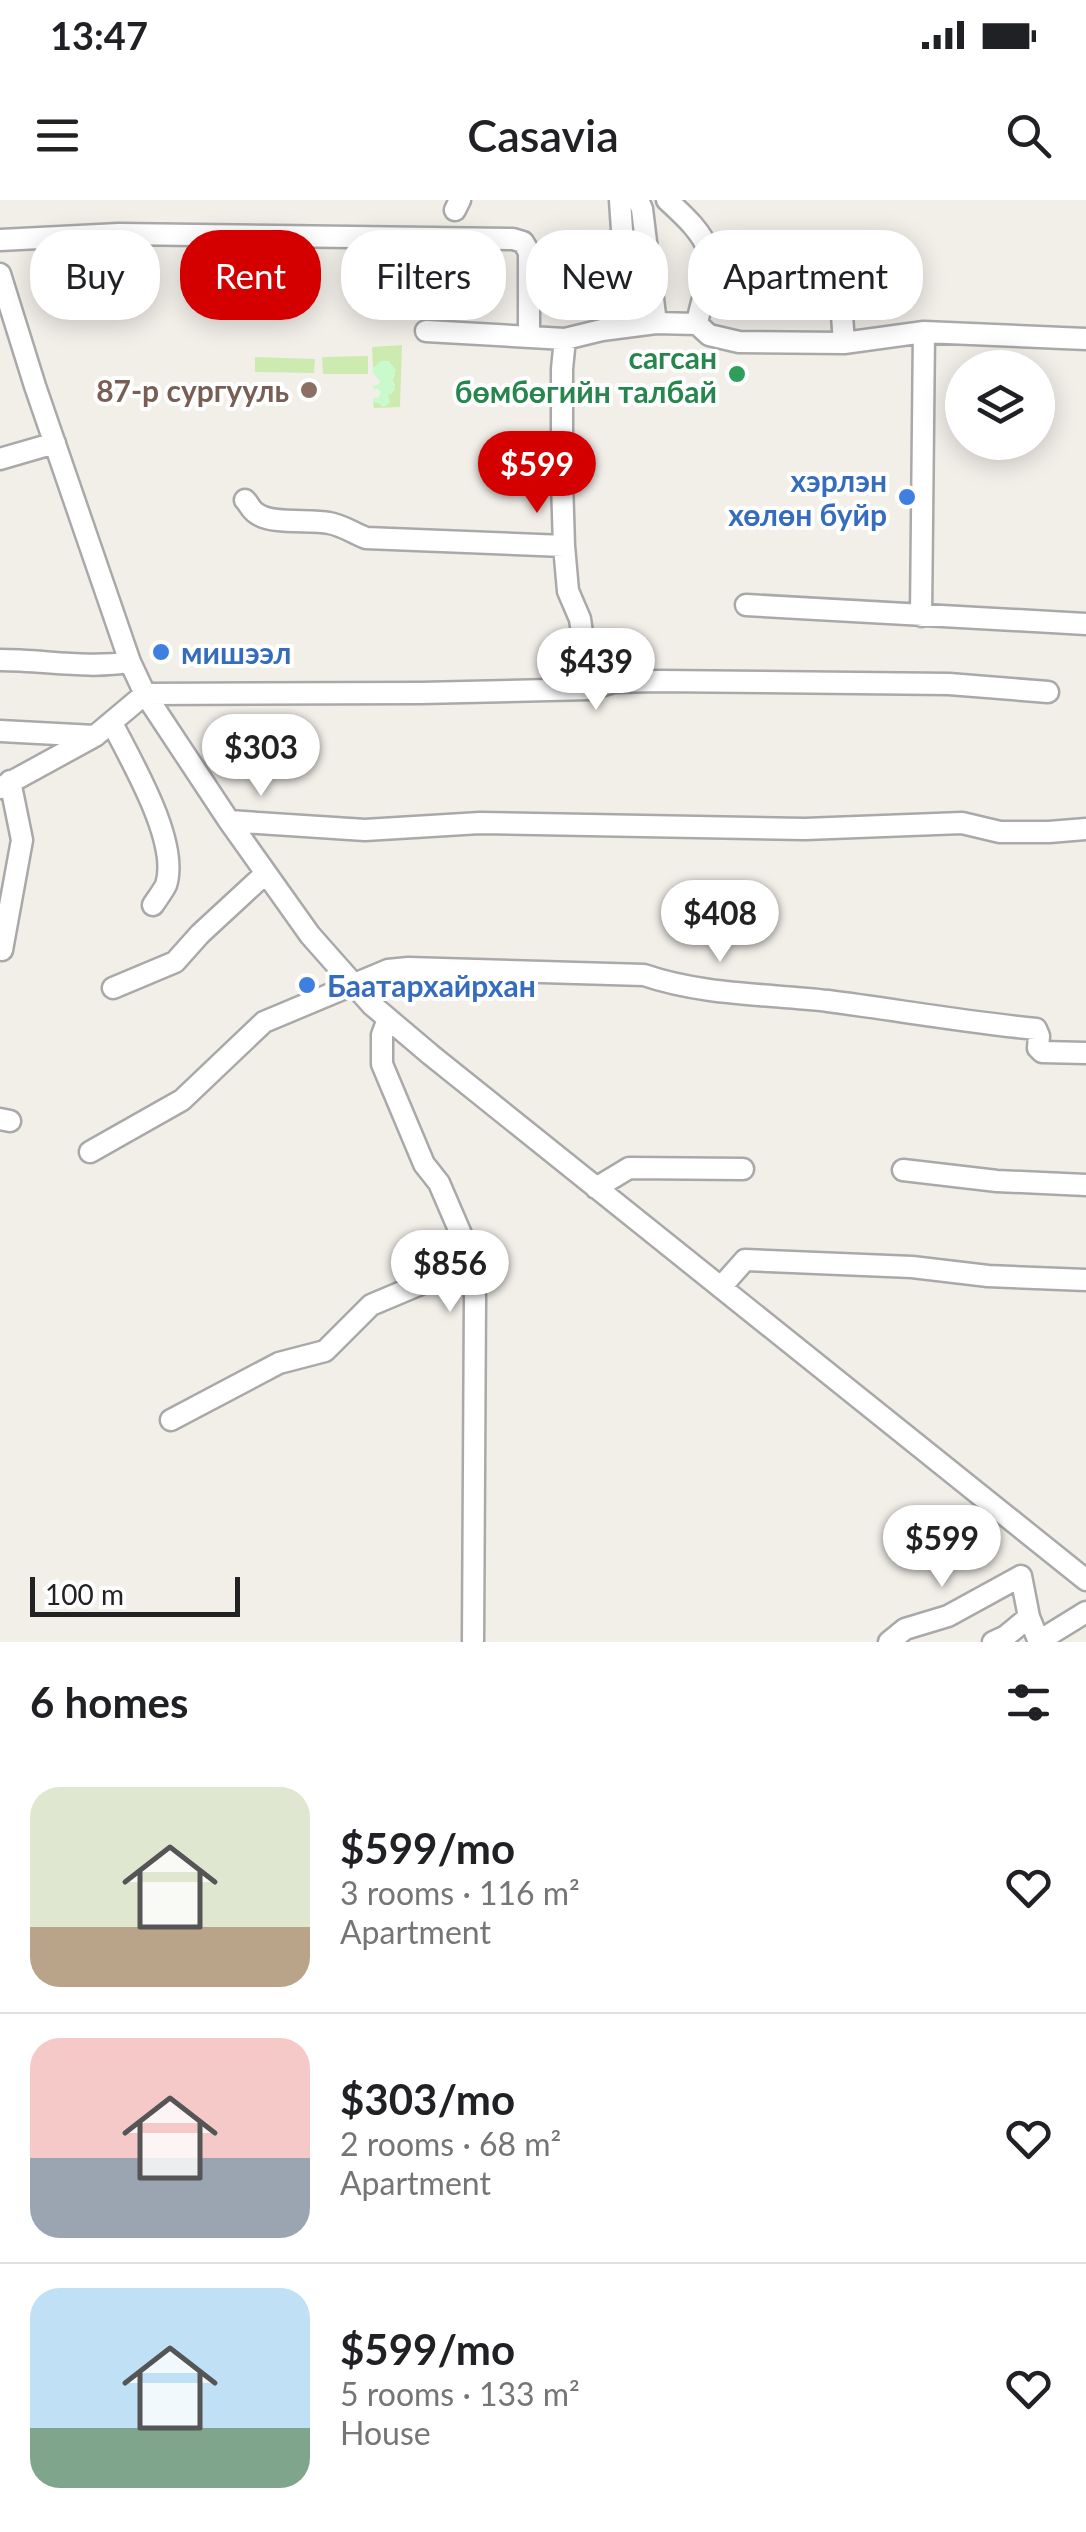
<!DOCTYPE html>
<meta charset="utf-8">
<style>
body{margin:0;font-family:Lato,sans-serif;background:#f2f2f2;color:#202124;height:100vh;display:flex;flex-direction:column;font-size:38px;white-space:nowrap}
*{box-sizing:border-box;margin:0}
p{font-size:32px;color:#757577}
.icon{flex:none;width:55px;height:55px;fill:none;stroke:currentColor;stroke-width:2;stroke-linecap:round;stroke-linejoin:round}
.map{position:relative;height:1442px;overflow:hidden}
.details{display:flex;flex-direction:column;background:#fff;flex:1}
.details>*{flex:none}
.guide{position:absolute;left:30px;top:30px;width:1028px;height:90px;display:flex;gap:20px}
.fabs{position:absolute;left:945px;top:150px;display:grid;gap:20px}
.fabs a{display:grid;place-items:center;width:110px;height:110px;border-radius:50%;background:#fff;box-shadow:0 5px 25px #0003;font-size:50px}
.scale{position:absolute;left:30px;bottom:25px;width:210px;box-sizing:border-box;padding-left:10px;border:5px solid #222;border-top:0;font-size:28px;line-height:35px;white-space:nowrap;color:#222;-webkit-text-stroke:8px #fff;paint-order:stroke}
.price{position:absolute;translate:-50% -85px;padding:0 22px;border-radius:35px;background:#fff;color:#222;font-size:32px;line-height:65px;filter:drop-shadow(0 2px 5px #0008)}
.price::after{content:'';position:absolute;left:50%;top:60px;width:30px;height:22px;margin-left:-15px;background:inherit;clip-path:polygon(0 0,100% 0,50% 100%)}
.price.on{background:#d40000;color:#fff}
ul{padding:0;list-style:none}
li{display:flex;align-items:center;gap:30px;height:250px;padding:0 30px}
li+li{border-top:2px solid #e0e0e0}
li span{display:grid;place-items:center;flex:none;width:280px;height:200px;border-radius:30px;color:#555}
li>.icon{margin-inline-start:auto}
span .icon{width:120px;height:120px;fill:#fffc;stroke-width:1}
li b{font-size:42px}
h2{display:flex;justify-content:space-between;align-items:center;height:120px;padding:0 30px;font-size:42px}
.pill{padding:0 35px;border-radius:40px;background:#fff;box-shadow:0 5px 25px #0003;font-size:35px;line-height:90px}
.pill.on{background:#d40000;color:#fff}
.status{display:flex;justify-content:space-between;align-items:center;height:70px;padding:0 50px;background:#fff;direction:ltr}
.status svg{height:28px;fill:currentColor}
header{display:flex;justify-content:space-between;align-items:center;height:130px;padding:0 30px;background:#fff;font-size:45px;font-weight:600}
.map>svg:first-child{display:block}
.grass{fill:#cdebb0}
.park{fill:#c8facc}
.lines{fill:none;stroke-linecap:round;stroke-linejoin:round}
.minor-casing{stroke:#a9a9a9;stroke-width:25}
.minor{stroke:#fff;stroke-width:20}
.leisure-dot{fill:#2e9e5b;stroke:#fff;stroke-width:4}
.education-dot{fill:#8d6e63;stroke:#fff;stroke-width:4}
.shop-dot{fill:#3f7fe0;stroke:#fff;stroke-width:4}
.labels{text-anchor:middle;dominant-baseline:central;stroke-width:8;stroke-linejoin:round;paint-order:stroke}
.leisure-label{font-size:30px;font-weight:bold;fill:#27864d;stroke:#fff;text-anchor:end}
.education-label{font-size:30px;font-weight:bold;fill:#785e54;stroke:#fff;text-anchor:end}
.shop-label{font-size:30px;font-weight:bold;fill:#366cbe;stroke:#fff;text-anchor:start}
</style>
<div class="status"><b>13:47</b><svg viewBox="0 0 49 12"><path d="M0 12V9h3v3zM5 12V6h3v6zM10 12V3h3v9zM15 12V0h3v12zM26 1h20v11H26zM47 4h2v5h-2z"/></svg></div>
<header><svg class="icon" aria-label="menu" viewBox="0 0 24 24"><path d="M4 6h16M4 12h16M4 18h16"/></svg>Casavia<svg class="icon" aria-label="search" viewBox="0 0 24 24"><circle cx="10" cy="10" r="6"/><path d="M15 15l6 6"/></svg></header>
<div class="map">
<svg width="1086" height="1442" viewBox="0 0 1086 1442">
<rect width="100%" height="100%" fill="#f2efe9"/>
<path class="grass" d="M402 145 400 207 374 208 373 202H378L382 206H386L388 195 392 193 395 185 392 180 395 175 373 168 372 147Z
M368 156V174H323L322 157Z
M255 157 315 159 314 173 255 172Z"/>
<path class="park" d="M381 161H389L396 170 392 179 395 190 388 195 390 202 386 206 373 202V198H378L381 193 378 189H373V185H378L380 181 372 172 373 168Z"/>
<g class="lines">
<defs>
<path id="minor" d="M620 0 627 105 632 126
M638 0 642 9 656 123
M667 0C681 13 703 32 708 51 714 72 700 103 697 124
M455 10 460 0
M0 40 119 34 513 39 523 42 529 52V137
M0 74 35 186 130 462 145 494 229 621 310 735 372 805 431 855 1086 1380
M841 101 844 143
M426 131 565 139 602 130 656 123 697 124 709 135 739 142 844 143 924 132 1086 139
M565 139 562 169V281L564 346 568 391 580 419 590 489
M0 259 55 243
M245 300C249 304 251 310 256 313 271 325 309 319 329 323 342 325 353 333 366 338L564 346
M746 405 1086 424
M921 416 924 132
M0 460C44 460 87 469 130 462
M112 523C131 561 180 642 166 685 163 691 157 699 153 705
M0 531 95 536
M0 588 95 536 145 494 421 493 590 489 614 482 658 481 949 484 1048 492
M229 621 365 630 480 623 805 629 962 623 1000 632H1049L1086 629
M2 750 22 640 10 581
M113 788 175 762 200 734 266 673
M388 819 382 835V864L424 964 439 983 473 1062 475 1098 473 1442
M0 919 10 921
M90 952 182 900 264 822 388 770 408 768 644 775C702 795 767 794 828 801 897 810 966 822 1036 829L1039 836 1038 848 1042 852 1086 853
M903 970 997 981 1086 985
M596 988 629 968 743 969
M721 1087 745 1060 912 1067 988 1076 1086 1080
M171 1220 279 1163 325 1151 371 1105 473 1062
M1039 1441 1086 1412
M889 1442 905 1429 948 1416 1021 1376 1029 1417 1039 1442
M993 1442 1006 1436 1029 1417"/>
</defs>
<use href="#minor" class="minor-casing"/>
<use href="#minor" class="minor"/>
</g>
<circle class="leisure-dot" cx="737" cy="174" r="10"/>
<circle class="education-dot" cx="309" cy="190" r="10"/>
<g class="shop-dot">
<circle cx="907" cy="297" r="10"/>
<circle cx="161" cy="452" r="10"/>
<circle cx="307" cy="785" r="10"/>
</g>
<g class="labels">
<g class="leisure-label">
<text x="717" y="157">сагсан<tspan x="717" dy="34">бөмбөгийн талбай</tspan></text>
</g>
<g class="education-label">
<text x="289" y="190">87-р сургууль</text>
</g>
<g class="shop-label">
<text x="887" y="280" text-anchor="end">хэрлэн<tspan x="887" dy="34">хөлөн буйр</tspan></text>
<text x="181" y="452">мишээл</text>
<text x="327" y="785">Баатархайрхан</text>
</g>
</g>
</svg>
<div class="fabs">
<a><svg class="icon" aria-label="layers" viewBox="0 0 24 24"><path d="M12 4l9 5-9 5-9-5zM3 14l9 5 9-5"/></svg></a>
</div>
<div class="scale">100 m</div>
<b class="price on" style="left:537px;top:316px">$599</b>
<b class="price" style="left:596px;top:513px">$439</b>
<b class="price" style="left:261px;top:599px">$303</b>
<b class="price" style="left:720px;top:765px">$408</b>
<b class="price" style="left:450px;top:1115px">$856</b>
<b class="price" style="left:942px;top:1390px">$599</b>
<div class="guide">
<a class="pill">Buy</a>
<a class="pill on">Rent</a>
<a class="pill">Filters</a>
<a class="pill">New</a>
<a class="pill">Apartment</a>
</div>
</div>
<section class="details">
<h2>6 homes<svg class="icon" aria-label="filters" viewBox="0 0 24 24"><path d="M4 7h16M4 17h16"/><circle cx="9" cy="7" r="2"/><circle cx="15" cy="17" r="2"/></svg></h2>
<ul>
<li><span style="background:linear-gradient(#dfe7d0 70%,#b9a48a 0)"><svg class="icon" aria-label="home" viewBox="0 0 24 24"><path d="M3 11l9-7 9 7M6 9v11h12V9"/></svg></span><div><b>$599/mo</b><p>3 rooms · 116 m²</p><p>Apartment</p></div><svg class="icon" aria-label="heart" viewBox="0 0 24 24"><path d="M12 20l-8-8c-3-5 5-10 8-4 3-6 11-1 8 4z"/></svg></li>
<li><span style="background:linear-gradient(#f6c9c9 60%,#9aa5b1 0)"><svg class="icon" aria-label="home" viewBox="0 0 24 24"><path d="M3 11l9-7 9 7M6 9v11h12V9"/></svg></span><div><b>$303/mo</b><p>2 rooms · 68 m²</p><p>Apartment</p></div><svg class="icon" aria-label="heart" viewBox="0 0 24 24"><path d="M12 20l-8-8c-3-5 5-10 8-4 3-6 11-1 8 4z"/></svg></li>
<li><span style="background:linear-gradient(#bfe0f5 70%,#7fa58c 0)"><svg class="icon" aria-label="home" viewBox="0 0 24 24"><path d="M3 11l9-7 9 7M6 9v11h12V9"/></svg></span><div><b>$599/mo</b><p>5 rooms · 133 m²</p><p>House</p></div><svg class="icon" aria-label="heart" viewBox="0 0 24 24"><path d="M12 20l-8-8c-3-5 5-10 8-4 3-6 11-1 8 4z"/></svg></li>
</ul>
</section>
